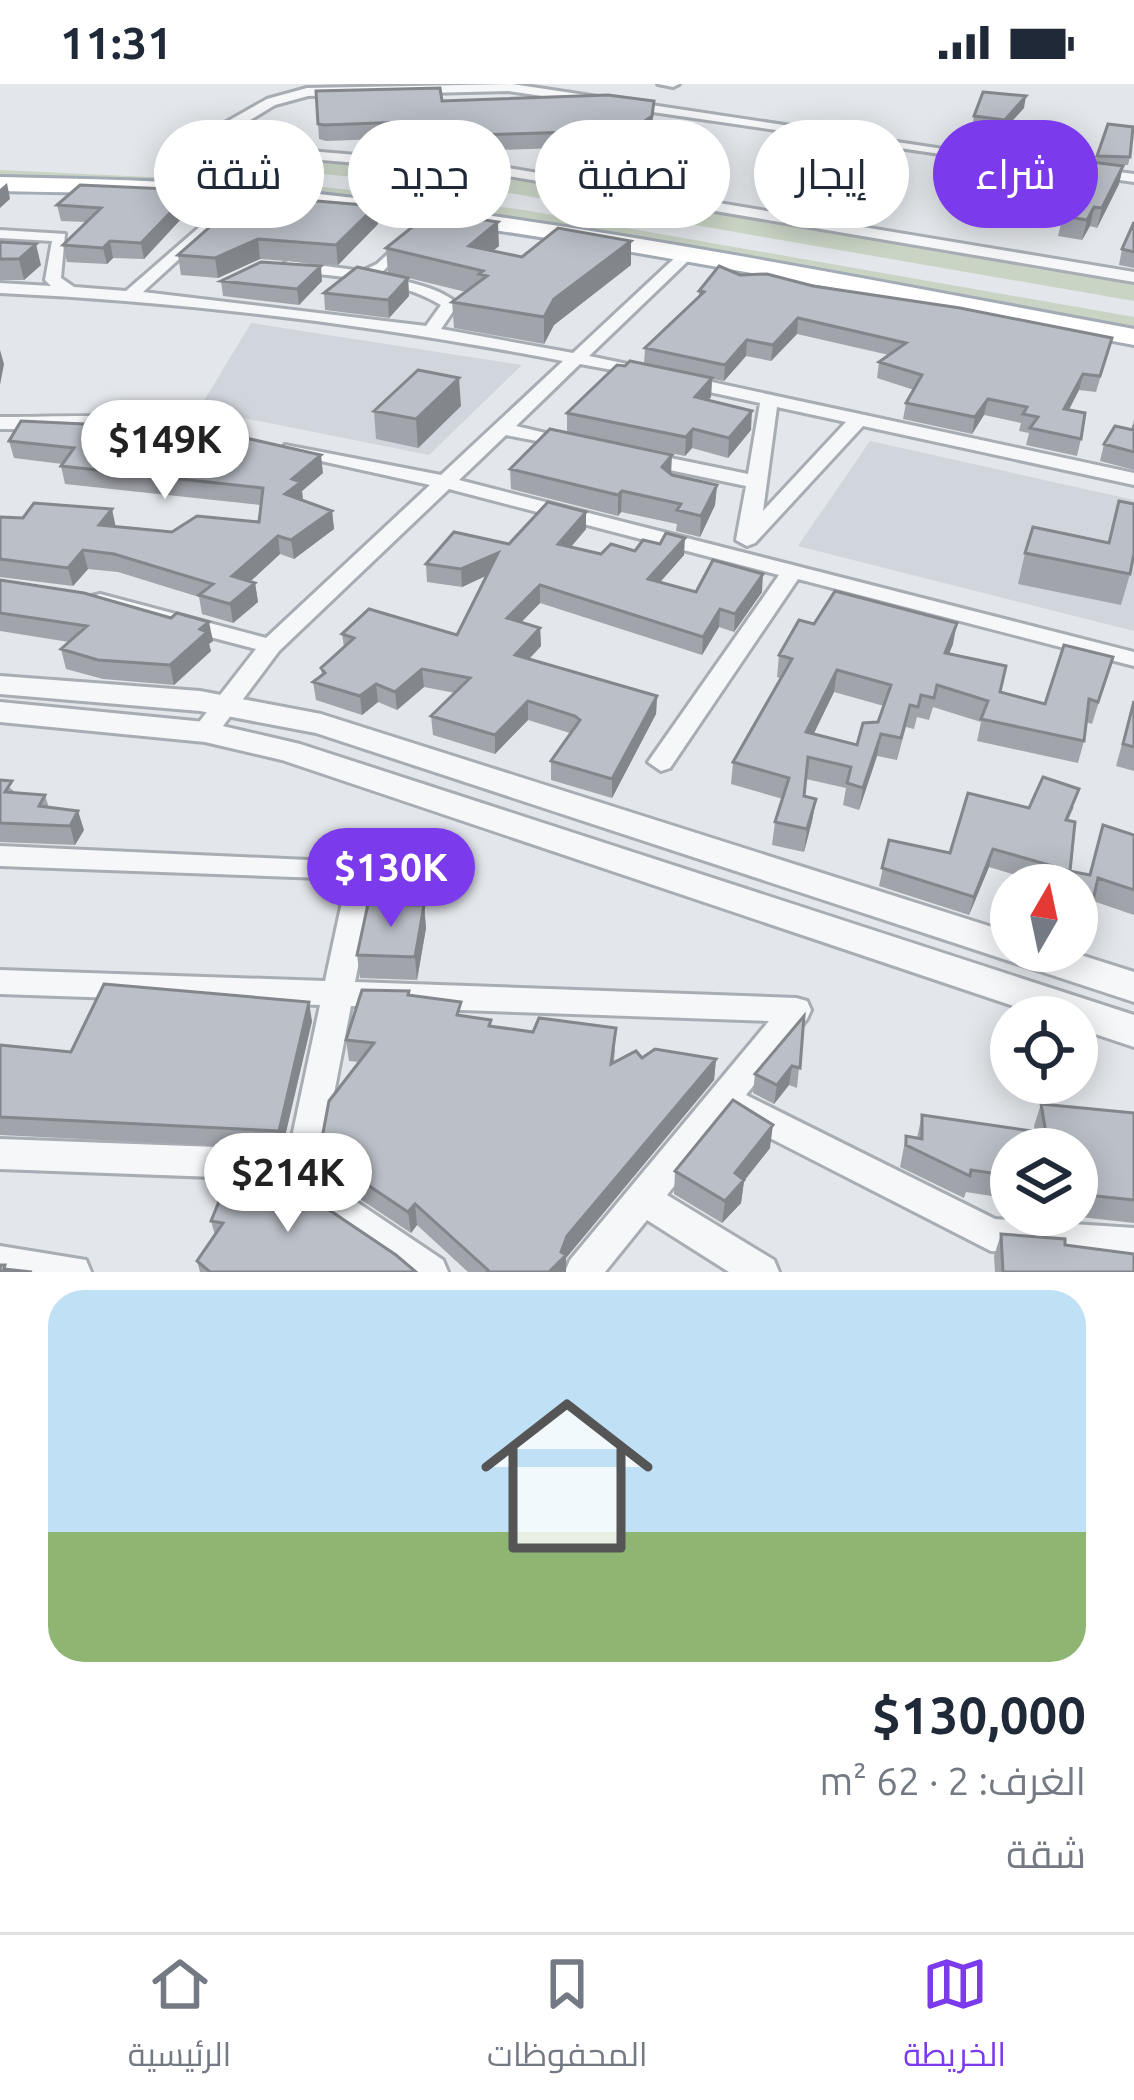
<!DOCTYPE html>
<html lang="ar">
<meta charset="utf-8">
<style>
body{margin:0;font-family:Ubuntu,Cairo,sans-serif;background:#f6f6f7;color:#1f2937;direction:rtl;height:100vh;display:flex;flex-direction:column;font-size:45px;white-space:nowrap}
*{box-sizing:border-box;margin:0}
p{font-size:39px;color:#747a83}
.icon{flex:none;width:66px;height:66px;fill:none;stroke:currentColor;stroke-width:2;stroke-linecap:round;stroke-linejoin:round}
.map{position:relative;height:1188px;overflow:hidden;direction:ltr}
.drawer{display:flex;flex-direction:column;background:#fff;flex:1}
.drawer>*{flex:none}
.hud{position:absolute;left:36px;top:36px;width:1062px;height:108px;direction:rtl;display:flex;gap:24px}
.needle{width:78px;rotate:9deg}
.tools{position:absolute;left:990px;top:780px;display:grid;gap:24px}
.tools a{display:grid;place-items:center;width:108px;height:108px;border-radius:50%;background:#fff;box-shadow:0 6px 30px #0003;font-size:60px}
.price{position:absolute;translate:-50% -102px;padding:0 27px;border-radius:42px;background:#fff;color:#222;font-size:39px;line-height:78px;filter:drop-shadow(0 3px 6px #0008)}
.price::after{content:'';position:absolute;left:50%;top:72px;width:36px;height:27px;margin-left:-18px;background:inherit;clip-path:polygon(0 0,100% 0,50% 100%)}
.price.current{background:#7c3aed;color:#fff}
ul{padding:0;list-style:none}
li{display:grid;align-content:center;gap:24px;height:636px;padding:0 48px}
li span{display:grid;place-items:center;height:372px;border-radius:36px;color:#555}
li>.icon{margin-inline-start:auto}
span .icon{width:216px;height:216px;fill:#fffc;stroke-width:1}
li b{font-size:51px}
.pill{padding:0 42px;border-radius:54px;background:#fff;box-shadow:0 6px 30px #0003;font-size:42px;line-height:108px}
.pill.current{background:#7c3aed;color:#fff}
.status{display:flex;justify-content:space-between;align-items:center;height:84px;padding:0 60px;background:#fff;direction:ltr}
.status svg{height:33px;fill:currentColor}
.menu{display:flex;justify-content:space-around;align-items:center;height:168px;border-top:3px solid #e0e1e3;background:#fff;font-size:33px;color:#747a83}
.menu a{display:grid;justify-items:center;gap:6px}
.menu .current{color:#7c3aed}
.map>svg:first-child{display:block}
.built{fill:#d1d5dc}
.green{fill:#c9d4c5}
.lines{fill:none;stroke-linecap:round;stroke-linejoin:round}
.minor-casing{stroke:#a8adb4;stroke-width:6}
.tertiary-casing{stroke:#a8adb4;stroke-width:6}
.primary-casing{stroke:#a3abb5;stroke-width:6}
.minor{fill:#f6f7f9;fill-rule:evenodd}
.tertiary{fill:#f6f7f9;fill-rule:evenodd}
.primary{fill:#fff;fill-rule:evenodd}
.wall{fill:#a1a4ab;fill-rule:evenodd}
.shaded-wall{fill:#83868b}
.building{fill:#bbbfc7;stroke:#83868b;stroke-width:3;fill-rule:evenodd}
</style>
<div class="status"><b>11:31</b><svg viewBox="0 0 49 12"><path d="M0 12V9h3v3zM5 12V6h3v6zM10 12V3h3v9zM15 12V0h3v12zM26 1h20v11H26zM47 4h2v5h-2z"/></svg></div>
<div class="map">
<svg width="1134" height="1188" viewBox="0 0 1134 1188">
<rect width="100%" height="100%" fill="#e3e6ea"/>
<path class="built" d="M251 239 522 281 429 371 199 325Z
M870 357 1134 416V547L798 462Z"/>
<path class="green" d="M292 74 503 93 1134 199V217L498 107 272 85Z
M0 86 297 100 518 125 1134 233V247L505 134 0 95Z"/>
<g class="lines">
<defs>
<path id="minor" d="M512 0 1050 81 1043 85 508 7 308 12 275 21 217 56 228 60 508 84 1134 188V198L508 92 287 73 247 96 242 95V89L271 72 226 68 205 58 207 49 267 15 307 4Z
M658 0H679L673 3Z
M1089 84 1134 90V98L1084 91V85Z
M241 107 246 108V114L143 208 426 242 441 221C396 194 339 193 288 187L280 182 288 177 362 187 377 180 407 152 414 156 412 159 379 191C406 198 437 202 458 220L441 245 573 269 680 169H690V175L589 272 651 285V293L580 280 516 342 579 357V365L506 351 459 396 1134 568V582L798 495 670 684 661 687 648 678 779 491 449 405 279 567 214 654H196L192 648 196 642 256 565 92 522 89 517 92 512 100 510 266 554 430 401 285 369V361L441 391 563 277C377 241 190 218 0 209V199L51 202 45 196 52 157 0 154V146L65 150 61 194 74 203 126 207Z
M679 291 1134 389V401L863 342 755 459 747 462 736 456 746 402 641 380 631 374 641 368 748 390 760 319 673 300 670 296ZM777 323 846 338 763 427Z
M0 333C45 334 170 325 202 348L193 354 140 346 0 345Z
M0 762 373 779 377 786 355 898 796 914 807 917 811 926 807 935 746 1011 995 1135 1134 1144V1176L991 1167 729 1033 667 1111 774 1176 779 1188H729L647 1136 605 1188H565L570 1176 769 937 351 922 318 1092 443 1176 448 1188H400L266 1095 0 1085V1055L272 1065 288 1072 320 921 0 910V886L325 897 347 795 0 782Z
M0 1162 86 1176 91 1188H0Z"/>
<path id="tertiary" d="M0 592 200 607 321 630 1011 849V867H1068L1134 888V918L316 649 200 627 0 610Z
M0 618 205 638 300 660 1134 931V963L1077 944V933H1046L282 676 205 658 0 638Z"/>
<path id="primary" d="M0 93C97 95 194 97 291 107 574 136 854 193 1134 245V261C854 209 575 150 291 120 194 110 97 109 0 107Z"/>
</defs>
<use href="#minor" class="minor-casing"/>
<use href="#tertiary" class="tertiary-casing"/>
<use href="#primary" class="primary-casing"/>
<use href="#minor" class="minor"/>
<use href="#tertiary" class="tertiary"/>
<use href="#primary" class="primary"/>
</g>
<path class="wall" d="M442 17 652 48 602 85 558 77V64L406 69 405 54 326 57 319 55 318 40Z
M1024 24 1003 47 972 44 974 32Z
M1097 72 1130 73 1128 81H1114L1123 82 1119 100 1097 144 1090 142 1082 156 1058 152 1063 131 990 119 993 100 1095 78Z
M57 121H194L144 175 113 174 107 180 67 178 63 161 86 138 61 137Z
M376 122 378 140 338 181 260 175 218 194 181 191 178 171Z
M1134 138V184L1119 181 1122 165Z
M0 158 41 181 24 196H0Z
M499 162 493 167 522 173 631 181 554 241 544 260 454 244 452 218 466 208 388 189 386 164Z
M740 191 1112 254 1096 308 1079 306 1069 326 1081 355 1077 372 1026 361 1029 349 1019 347 1021 339 984 331 972 350 903 335 906 319 914 306 877 294 879 278 889 271 797 250 771 277 746 272 724 297 712 295 711 313 708 316 751 346 728 374 692 364 685 372 567 348V329L625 282 644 280 645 264 699 213V207Z
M408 194 409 212 389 234 325 226 324 209Z
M221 197H322L299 221 223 212Z
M461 322 418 364 376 355 374 327Z
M1134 335V386L1100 377 1104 360 1132 345Z
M9 357 323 389 302 407 303 416 332 427 334 445 294 475 280 470 250 497 255 499 258 518 233 539 202 530 199 513 118 488 88 485 73 502 0 493V433L172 448 259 438 261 421 65 400 61 382 62 380 14 374Z
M510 385 671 389 717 401 715 421 700 453 676 447 677 440 621 428 618 432 511 405Z
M586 428V445L571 463 601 470 635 467 684 471 660 498 696 508H762L734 548 719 543 702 571 540 519 521 539 540 544 541 562 529 575 657 612 656 630 612 714 551 696V677L570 649 528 636 495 670 433 651 431 632 455 609 424 603 397 626 378 618 362 631 316 616 313 598 322 591 321 584 344 563 342 550 457 551 486 492 462 503 427 498 426 480 509 460Z
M1025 469 1130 490 1121 521 1018 500Z
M0 496 213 557 209 560 211 567 174 601 103 595 66 585 61 565 69 558 0 547Z
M814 540 953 560 949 570 1000 608 1045 620 1113 573 1092 640 1086 638 1084 657 1078 679 977 657 981 638 933 623 929 636 917 633 914 645 906 643 897 676 877 672 859 726 843 721 846 704 806 695 804 712 816 715 812 737 804 768 772 761 775 738 783 715 731 700 733 678 781 594 777 593 779 571ZM834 608 884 622 878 638 857 661 813 650Z
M1134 616V687L1116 682Z
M0 696 15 708 45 711 49 724 84 746 75 761 0 758Z
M1074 723 1068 736 1070 787 1089 791 1103 741 1134 751V831L1093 817 1080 866 1077 865V801H1049L989 783 969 831 879 802 889 756 950 769 1029 724Z
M424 821 426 844 417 896 360 894 357 871Z
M409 911 462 931 491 936V942L615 965 614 978 642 974 716 975 714 996 566 1174V1188H468L417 1141 411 1149 351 1109 349 1099 324 1086 320 1065 359 978 349 977 346 956Z
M804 932 797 1004 789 1001 774 1020 753 1009 755 990Z
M312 937 282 1065 0 1051V961L71 968Z
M1041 1020 1134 1029V1139L1062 1131H1077V1065H1011V1115L966 1108 964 1114 900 1083 906 1052 917 1054 922 1031 1035 1047 1034 1042Z
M770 1064 744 1097 741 1119 722 1139 674 1110 675 1087Z
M211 1137 416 1188H200L197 1177 215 1151Z
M1001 1150 1065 1161 1134 1188H995L994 1172Z"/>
<path class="shaded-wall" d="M1026 12 1024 24 1003 47 1005 36Z
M654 17 652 48 602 85V68Z
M1123 82 1119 100 1097 144 1102 124Z
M7 99 10 115 0 124V105Z
M192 106 194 121 144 175 141 159Z
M376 122 378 140 338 181 336 161Z
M1094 123 1090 142 1082 156 1087 136Z
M498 138 499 162 472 184 469 162Z
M258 155 260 175 218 194 215 174Z
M110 157 113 174 107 180 103 164Z
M631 157V181L554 241 544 260V233L554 215Z
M36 160 41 181 24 196 19 175Z
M321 182 322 197 299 221 297 205Z
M408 194 409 212 389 234 388 216Z
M798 234 797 250 771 277 773 261Z
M747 256 746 272 724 297 725 281Z
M0 266 4 280 0 301Z
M1083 290 1079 306 1060 342 1064 325Z
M459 294 461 322 418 364 416 335Z
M712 294 711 313 694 332 695 313Z
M988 315 984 331 972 350 975 333Z
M752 327 751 346 728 374 729 354Z
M693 345 692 364 685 372 686 353Z
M321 371 323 389 302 407 303 416 285 410 292 395Z
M672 371 671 391 662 383Z
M717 401 715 421 700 453 701 432Z
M622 407 621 428 618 432V411Z
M112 425 116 444 99 441Z
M332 427 334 445 294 475 291 456Z
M586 428V445L558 478V460Z
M278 452 280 470 236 511 232 492Z
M685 454 684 471 647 513 648 495Z
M83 466 88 485 73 502 68 484Z
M498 469V486L462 503 461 485Z
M763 490 762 508 734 548 735 530Z
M255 499 258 518 233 539 230 520Z
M540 501V519L507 552V534Z
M720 525 719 543 702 571 703 553Z
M209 538 213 557 209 560 211 567 174 601 170 581Z
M957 539 953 560 940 590 945 569Z
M540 544 541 562 516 589 515 571Z
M422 585 424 603 397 626 395 608Z
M837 586 834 608 804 670 806 648Z
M376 600 378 618 362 631 360 612Z
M657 612 656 630 612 714V695Z
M528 617V636L495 670V651Z
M881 650 877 672 859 726 863 704Z
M816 715 812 737 804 768 807 745Z
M78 727 84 746 75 761 70 742Z
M993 765 989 783 969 831 974 813Z
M424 821 426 844 417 896 415 873Z
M309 918 312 937 282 1065 279 1047Z
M716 975 714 996 566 1174V1188H549L561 1168 567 1152Z
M792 982 789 1001 774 1020 777 1001Z
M773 1041 770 1064 744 1097 741 1119 722 1139 725 1117 735 1089Z
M415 1120 417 1141 411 1149 408 1128Z"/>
<path class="building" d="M440 4 442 17 608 11 654 17 652 32 602 68 558 61 578 48 405 53 404 38 325 41 318 40 316 7Z
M983 8 1026 12 1005 36 974 32Z
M1108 40 1133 43 1130 73 1097 72Z
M1019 69 1123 82 1102 124 1094 123 1087 136 1063 132 1075 113 993 100Z
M80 101 192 106 141 159 110 157 103 164 63 161 101 124 57 121Z
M246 111 376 122 336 161 258 155 215 174 178 171Z
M431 128 498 138 469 162 522 173 558 144 631 157 554 215 544 233 452 218 487 192 479 190 483 187 386 164Z
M1134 138V168L1122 165Z
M0 158 36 160 19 175H0Z
M261 178 321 182 297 205 221 197Z
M719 182 740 191 767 190 813 202 960 224 1112 254 1100 292 1083 290 1064 325 1085 329 1081 355 1030 344 1038 333 1023 330 1027 323 988 315 975 333 906 319 922 291 879 278 906 259 798 234 773 261 747 256 725 281 645 264 704 208 699 207Z
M357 183 408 194 388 216 324 209Z
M630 277 712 294 695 313 752 327 729 354 693 345 686 353 567 329 617 281 625 282Z
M418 286 459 294 416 335 374 327Z
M21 337 210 346 321 371 292 395 301 398 285 410 332 427 291 456 278 452 232 492 255 499 230 520 199 511 213 500 114 470 83 466 68 484 0 475V433L23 434 34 419 112 425 99 441 172 448 197 432 259 438 263 404 61 382 74 364 9 357Z
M1134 341V368L1104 360 1115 342 1133 346Z
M550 345 672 371 662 383 672 391 717 401 701 432 677 426 681 420 622 407 618 411 510 385Z
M1119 417 1134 420V469L1130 490 1025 469 1033 443 1109 459Z
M548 418 586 428 558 460 601 470 611 460 635 467 643 456 660 460 666 449 685 454 648 495 696 508 713 476 763 490 735 530 720 525 703 553 540 501 507 534 540 544 515 571 657 612 612 695 551 677 580 636 575 632 528 617 495 651 431 632 470 594 422 585 395 608 376 600 360 612 313 598 325 589 321 584 354 554 342 550 369 525 457 551 498 469 461 485 426 480 454 448 509 460Z
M0 496 84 509 171 534 177 529 209 538 200 545 207 548 170 581 98 576 61 565 87 542 0 529Z
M835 507 957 539 945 569 1006 582 1000 608 1045 620 1064 561 1113 573 1098 618 1089 615 1084 657 981 635 988 617 937 601 934 614 921 611 918 623 910 621 901 654 881 650 863 704 847 699 851 683 808 673 804 712 816 715 807 745 775 738 789 694 733 678 792 575 779 571 799 536 814 540ZM837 586 891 601 878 638 863 639 857 661 806 648Z
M1134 617V663L1123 660Z
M1043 693 1079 705 1066 736 1075 738 1070 787 993 765 974 813 882 784 889 756 950 769 968 709 1029 724Z
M0 696 12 697 5 708 45 711 39 722 78 727 70 742 0 739Z
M1103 741 1134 751V806L1098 794 1087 843 1077 841V801H1060L1064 786 1090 791Z
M368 820 424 821 415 873 357 871Z
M104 900 309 918 279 1047 0 1033V961L71 968Z
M362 906 409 907 408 911 461 918 457 931 491 936 489 942 533 948 539 934 616 944 611 980 636 967 642 974 655 965 716 975 567 1152 561 1168 566 1171 549 1188H487L488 1186 415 1120 408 1128 347 1087 354 1081 320 1065 329 1017 374 959 346 956Z
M804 932 800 984 792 982 777 1001 755 990Z
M733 1016 773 1041 735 1089 744 1096 725 1117 675 1087Z
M1041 1020 1134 1029V1116L1077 1110V1065H1011V1092L971 1086 970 1092 906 1061V1052L922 1055V1031L1046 1049Z
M229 1093 295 1103 396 1171 416 1188H210L197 1177 223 1139 211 1137Z
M1001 1150 1065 1155V1161L1134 1170V1188H1003Z
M0 1181H5L4 1185 32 1188H0Z"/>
</svg>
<div class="tools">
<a><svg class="needle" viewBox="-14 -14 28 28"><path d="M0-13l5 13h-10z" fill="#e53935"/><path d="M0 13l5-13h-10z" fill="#747a83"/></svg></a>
<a><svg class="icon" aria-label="locate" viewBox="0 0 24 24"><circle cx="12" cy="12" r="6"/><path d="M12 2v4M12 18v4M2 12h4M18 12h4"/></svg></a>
<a><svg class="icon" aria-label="layers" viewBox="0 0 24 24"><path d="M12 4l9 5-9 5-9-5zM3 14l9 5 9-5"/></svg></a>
</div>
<b class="price" style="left:165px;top:418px">$149K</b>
<b class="price current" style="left:391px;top:846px">$130K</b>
<b class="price" style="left:288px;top:1151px">$214K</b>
<div class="hud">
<a class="pill current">شراء</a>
<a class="pill">إيجار</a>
<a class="pill">تصفية</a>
<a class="pill">جديد</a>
<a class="pill">شقة</a>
</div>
</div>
<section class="drawer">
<ul>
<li><span style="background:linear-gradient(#bfe0f5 65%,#8fb573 0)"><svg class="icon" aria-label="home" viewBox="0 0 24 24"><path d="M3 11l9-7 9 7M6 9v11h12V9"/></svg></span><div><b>$130,000</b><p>الغرف: 2 · 62 m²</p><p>شقة</p></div></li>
</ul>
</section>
<nav class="menu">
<a class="current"><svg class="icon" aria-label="map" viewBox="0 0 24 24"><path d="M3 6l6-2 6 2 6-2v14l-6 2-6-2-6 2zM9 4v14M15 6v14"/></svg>الخريطة</a>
<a><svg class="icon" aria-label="saved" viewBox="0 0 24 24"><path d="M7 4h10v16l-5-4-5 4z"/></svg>المحفوظات</a>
<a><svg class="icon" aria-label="home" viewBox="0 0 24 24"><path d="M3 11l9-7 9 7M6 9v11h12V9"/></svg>الرئيسية</a>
</nav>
